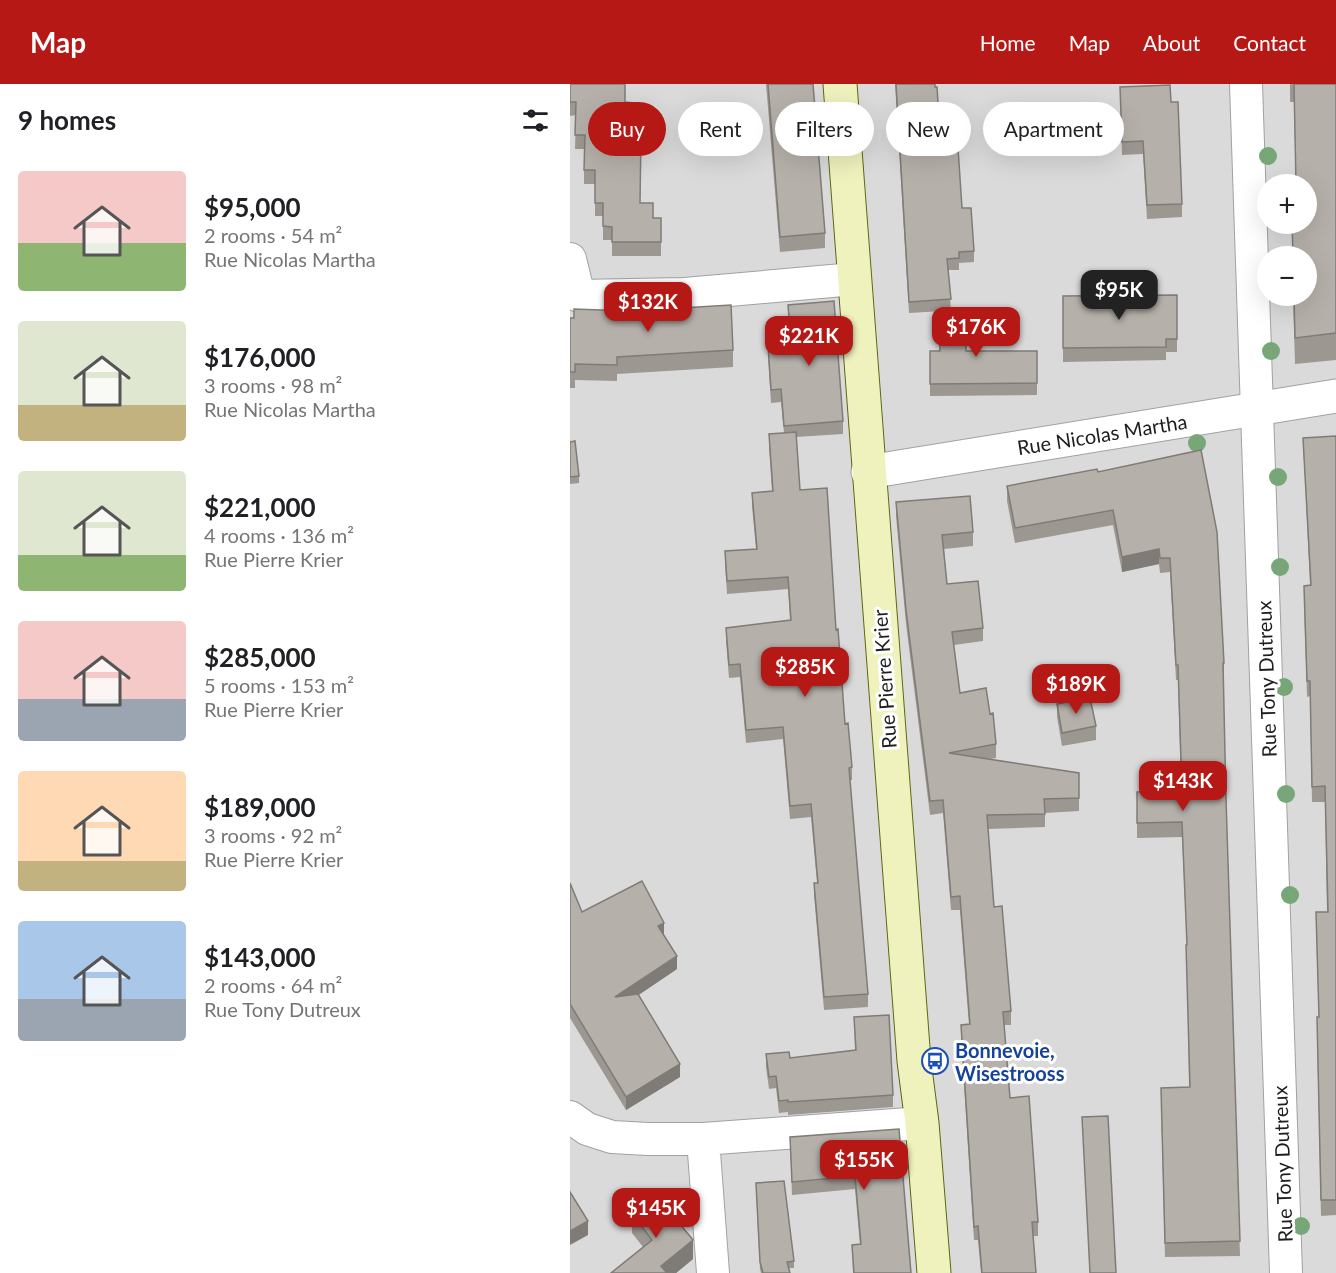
<!DOCTYPE html>
<meta charset="utf-8">
<style>
body{margin:0;font-family:Lato,sans-serif;background:#f2f2f2;color:#202124;height:100vh;display:flex;flex-direction:column;font-size:22px;white-space:nowrap}
*{box-sizing:border-box;margin:0}
p{font-size:20px;color:#757577}
.icon{flex:none;width:33px;height:33px;fill:none;stroke:currentColor;stroke-width:2;stroke-linecap:round;stroke-linejoin:round}
.map{position:relative;flex:1;overflow:hidden}
.panel{display:flex;flex-direction:column;background:#fff;width:570px}
.panel>*{flex:none}
.hud{position:absolute;left:18px;top:18px;width:570px;height:54px;display:flex;gap:12px}
.buttons{position:absolute;left:687px;top:90px;display:grid;gap:12px}
.buttons a{display:grid;place-items:center;width:60px;height:60px;border-radius:50%;background:#fff;box-shadow:0 6px 24px #0002;font-size:30px}
.price{position:absolute;translate:-50% -51px;padding:0 14px;border-radius:12px;background:#b51815;color:#fff;font-size:20px;line-height:39px;filter:drop-shadow(0 2px 3px #0008)}
.price::after{content:'';position:absolute;left:50%;top:36px;width:18px;height:14px;margin-left:-9px;background:inherit;clip-path:polygon(0 0,100% 0,50% 100%)}
.price.current{background:#222;color:#fff}
ul{padding:0;list-style:none}
li{display:flex;align-items:center;gap:18px;height:150px;padding:0 18px}
li span{display:grid;place-items:center;flex:none;width:168px;height:120px;border-radius:6px;color:#555}
li>.icon{margin-inline-start:auto}
span .icon{width:72px;height:72px;fill:#fffc;stroke-width:1}
li b{font-size:26px}
h2{display:flex;justify-content:space-between;align-items:center;height:72px;padding:0 18px;font-size:26px}
.tag{padding:0 21px;border-radius:27px;background:#fff;box-shadow:0 6px 24px #0002;font-size:21px;line-height:54px}
.tag.current{background:#b51815;color:#fff}
header{display:flex;align-items:center;gap:36px;box-sizing:border-box;height:84px;padding:0 30px;background:#b51815;color:#fff}
header strong{font-size:28px}
nav{display:flex;gap:33px;margin-inline-start:auto;font-size:21px}
main{display:flex;flex:1;min-height:0}
.map>svg:first-child{display:block}
.residential{fill:#dbdada;fill-rule:evenodd}
.lines{fill:none;stroke-linecap:round;stroke-linejoin:round}
.minor-casing{stroke:#a1a1a1;stroke-width:34}
.tertiary-casing{stroke:#a1a1a1;stroke-width:35}
.secondary-casing{stroke:#5d6810;stroke-width:35}
.minor{stroke:#fff;stroke-width:32}
.tertiary{stroke:#fff;stroke-width:33}
.secondary{stroke:#eff2bd;stroke-width:33}
.tree{fill:#77a778}
.wall{fill:#9d9792}
.shaded-wall{fill:#7f7b77}
.building{fill:#b6b0aa;stroke:#7f7b77;stroke-width:1.5}
.labels{text-anchor:middle;dominant-baseline:central;stroke-width:6;stroke-linejoin:round;paint-order:stroke}
.street-label{font-size:20px;fill:#1d1d1d;stroke:#fff}
.transit-label{font-size:20px;font-weight:bold;fill:#164399;stroke:#fff;text-anchor:start}
</style>
<header>
<strong>Map</strong>
<nav><a>Home</a><a>Map</a><a>About</a><a>Contact</a></nav>
</header>
<main>
<section class="panel">
<h2>9 homes<svg class="icon" aria-label="filters" viewBox="0 0 24 24"><path d="M4 7h16M4 17h16"/><circle cx="9" cy="7" r="2"/><circle cx="15" cy="17" r="2"/></svg></h2>
<ul>
<li><span style="background:linear-gradient(#f6c9c9 60%,#8fb573 0)"><svg class="icon" aria-label="home" viewBox="0 0 24 24"><path d="M3 11l9-7 9 7M6 9v11h12V9"/></svg></span><div><b>$95,000</b><p>2 rooms · 54 m²</p><p>Rue Nicolas Martha</p></div></li>
<li><span style="background:linear-gradient(#dfe7d0 70%,#c2b280 0)"><svg class="icon" aria-label="home" viewBox="0 0 24 24"><path d="M3 11l9-7 9 7M6 9v11h12V9"/></svg></span><div><b>$176,000</b><p>3 rooms · 98 m²</p><p>Rue Nicolas Martha</p></div></li>
<li><span style="background:linear-gradient(#dfe7d0 70%,#8fb573 0)"><svg class="icon" aria-label="home" viewBox="0 0 24 24"><path d="M3 11l9-7 9 7M6 9v11h12V9"/></svg></span><div><b>$221,000</b><p>4 rooms · 136 m²</p><p>Rue Pierre Krier</p></div></li>
<li><span style="background:linear-gradient(#f6c9c9 65%,#9aa5b1 0)"><svg class="icon" aria-label="home" viewBox="0 0 24 24"><path d="M3 11l9-7 9 7M6 9v11h12V9"/></svg></span><div><b>$285,000</b><p>5 rooms · 153 m²</p><p>Rue Pierre Krier</p></div></li>
<li><span style="background:linear-gradient(#ffd9b3 75%,#c2b280 0)"><svg class="icon" aria-label="home" viewBox="0 0 24 24"><path d="M3 11l9-7 9 7M6 9v11h12V9"/></svg></span><div><b>$189,000</b><p>3 rooms · 92 m²</p><p>Rue Pierre Krier</p></div></li>
<li><span style="background:linear-gradient(#a9c7e8 65%,#9aa5b1 0)"><svg class="icon" aria-label="home" viewBox="0 0 24 24"><path d="M3 11l9-7 9 7M6 9v11h12V9"/></svg></span><div><b>$143,000</b><p>2 rooms · 64 m²</p><p>Rue Tony Dutreux</p></div></li>
</ul>
</section>
<div class="map">
<svg width="766" height="1189" viewBox="0 0 766 1189">
<rect width="100%" height="100%" fill="#edeae4"/>
<path class="residential" d="M0 0H766V1189H0ZM698 100H736V140H698ZM698 172H736V212H698Z"/>
<g class="lines">
<defs>
<path id="minor" d="M676 0 716 1189
M0 175 9 212 115 210 284 195
M0 1033 17 1045 42 1053 78 1055H133L352 1039
M133 1055 143 1189"/>
<path id="tertiary" d="M298 388 766 312"/>
<path id="secondary" d="M270 0 344 977 352 1039 364 1189"/>
</defs>
<use href="#minor" class="minor-casing"/>
<use href="#tertiary" class="tertiary-casing"/>
<use href="#secondary" class="secondary-casing"/>
<use href="#minor" class="minor"/>
<use href="#tertiary" class="tertiary"/>
<use href="#secondary" class="secondary"/>
</g>
<g class="tree">
<circle cx="698" cy="72" r="9"/>
<circle cx="701" cy="267" r="9"/>
<circle cx="627" cy="359" r="9"/>
<circle cx="708" cy="393" r="9"/>
<circle cx="710" cy="483" r="9"/>
<circle cx="714" cy="603" r="9"/>
<circle cx="716" cy="710" r="9"/>
<circle cx="720" cy="811" r="9"/>
<circle cx="731" cy="1142" r="9"/>
</g>
<path class="wall" d="M0 0 55 18 64 52 70 119 83 134H91V172H42V156H33V132H25V100H14V65H5L6 31 0 32Z
M196 0H243L255 149V164L210 168Z
M325 0H365L369 35 404 167V178L389 179V186H378L381 226 396 267H467V311L360 312V267H370L373 227 339 229Z
M720 0H766V276L725 280 723 212H736V172H722V140H736V100H726L724 18H720Z
M550 3 601 18 612 120V133L577 135 573 70 552 71Z
M607 211V268H596V276L493 278V212Z
M218 221 273 337V350L226 353 230 406 266 546 275 640 282 683V696H280L298 910V923L254 926 244 811V799H247L241 733 220 735 213 655 176 659 170 593 159 594 156 556V544L220 536 218 505 157 510 155 480V467L186 465 182 422V409L202 407 199 363V350L214 349 211 318 201 319 198 273V261L220 259Z
M0 234 163 266V283L47 290V297L5 296V304H0Z
M766 352V1131L751 1132 747 949 749 933 746 844 757 828 755 718H742L740 612 737 613 734 517 740 501 733 354Z
M0 358 9 392V399L0 400Z
M631 366 654 579V593L653 594 656 715 670 1172 595 1173 591 1019 619 1003 617 861 612 753 567 754V708L611 707 608 596H606L600 488 590 489 589 480 552 488 543 441 445 459 437 417V402L528 388Z
M326 418 403 448V462L374 465 377 500 413 544V557L384 561 390 609 426 660V674L420 675 509 689V727L475 729V743L418 745 424 823 441 927V941H434L440 1014 468 1138V1152H463L466 1189H411L408 1156H404L391 955V941H399L391 839 390 826H381L373 729 360 731 336 540 326 432Z
M487 620 526 642V656L492 662 487 633Z
M0 799 12 828 94 851 107 885 68 911 110 993 56 1026 0 934Z
M284 933 323 1011V1023L218 1031V1028L209 1029 206 1004 199 1005 196 983V970L220 974 285 966Z
M329 1045 341 1189H283L282 1161H290L285 1105 222 1111 220 1053Z
M186 1106 224 1177V1184H219L220 1189H191L190 1185Z
M62 1129 123 1175 106 1189H41L73 1163 62 1149Z"/>
<path class="shaded-wall" d="M589 465V480L552 488V473Z
M94 839V852L88 842Z
M107 872V885L45 927V913Z
M110 980V993L56 1026V1013Z
M18 1137V1151L0 1161V1147Z
M123 1156V1175L106 1189H91V1182Z"/>
<path class="building" d="M0 0H55V18L64 19 63 52H71L70 119H83V134H91V158H42V143L33 142V119H25V86H14L15 51H5L6 18H0Z
M198 0H243L255 149 210 153Z
M326 0H365V3H367L369 35 386 34 392 124H401L404 167 389 168V174L377 175 381 215 339 218Z
M724 0H766V249L725 254 724 212H736V172H723L722 140 737 139 736 100H726Z
M600 1 601 18H608L612 120 577 121 573 57 552 58 550 3Z
M607 211V255H596V263L493 264V212Z
M264 217 273 337 214 342 211 305 201 306 198 261 221 259 218 221Z
M161 221 163 266 47 273V281L5 280V288H0V234H4V225L59 227Z
M396 224V267H467V299L360 300V267H370L369 227Z
M226 348 230 406 257 404 266 546 268 545 275 640 278 639 282 683 279 684 298 910 254 913 244 799H248L241 720 220 722 213 643 176 646 170 580 159 581 156 544 221 536 218 493 157 497 155 467 187 465 182 409 203 407 199 350Z
M766 352V1116H751L747 933H749L746 828H758L755 702 742 703 740 597H737L734 502 741 501 733 354Z
M5 357 9 392 0 393V358Z
M631 366 647 448 654 579H653L656 715 670 1157 595 1159 591 1004 620 1003 616 861H617L612 738 567 739V708L612 707 608 581H606L600 474H590L589 465 552 473 543 426 445 444 437 402 527 385 528 388Z
M400 412 403 448 372 451 377 500 408 497 413 544 382 548 390 609 416 604 420 630 423 629 426 660 379 669 509 689V714L474 715 475 730 417 731 424 823 432 822 433 834 441 927 433 928 440 1014 459 1012 468 1138H462L466 1189H412L408 1142 404 1143 391 941 400 940 391 826 390 812 381 813 373 716 360 717 336 526 326 418Z
M520 614 526 642 492 649 487 620Z
M72 797 94 839 88 842 107 872 45 913 68 910 110 980 56 1013 0 920V799L12 828Z
M319 931 323 1011 218 1018V1016L209 1017 206 992 199 993 196 970 219 968 220 974 286 966 284 933Z
M538 1032 546 1189H520L512 1033Z
M329 1045 341 1189H284L282 1161 291 1160 285 1092 222 1098 220 1053Z
M214 1097 224 1177 217 1178 220 1189H193L190 1178 186 1099Z
M0 1108 18 1137 0 1147Z
M85 1110 123 1156 91 1182 97 1189H41L82 1156 62 1129Z"/>
<defs>
<symbol id="bus-ring" viewBox="-11 -11 22 22"><circle r="9.5" fill="#fff" stroke="#1a4fb4" stroke-width="1.5"/><path d="M-5-6H5V4H4V6H2V4H-2V6H-4V4H-5ZM-3.5-4V0h7V-4ZM-3.5 1.2v1.5H-2V1.2ZM2 1.2v1.5H3.5V1.2Z" fill="#1a4fb4"/></symbol>
</defs>
<g fill-rule="evenodd">
<use href="#bus-ring" x="350" y="962" width="30" height="30"/>
</g>
<g class="labels">
<g class="street-label">
<text transform="translate(532 350) rotate(-9)">Rue Nicolas Martha</text>
<text transform="translate(314 595) rotate(-94)">Rue Pierre Krier</text>
<text transform="translate(696 595) rotate(-92)">Rue Tony Dutreux</text>
<text transform="translate(712 1080) rotate(-92)">Rue Tony Dutreux</text>
</g>
<g class="transit-label">
<text x="385" y="966">Bonnevoie,<tspan x="385" dy="23">Wisestrooss</tspan></text>
</g>
</g>
</svg>
<div class="buttons">
<a>+</a>
<a>−</a>
</div>
<b class="price current" style="left:549px;top:237px">$95K</b>
<b class="price" style="left:78px;top:249px">$132K</b>
<b class="price" style="left:406px;top:274px">$176K</b>
<b class="price" style="left:239px;top:283px">$221K</b>
<b class="price" style="left:235px;top:614px">$285K</b>
<b class="price" style="left:506px;top:631px">$189K</b>
<b class="price" style="left:613px;top:728px">$143K</b>
<b class="price" style="left:294px;top:1107px">$155K</b>
<b class="price" style="left:86px;top:1155px">$145K</b>
<div class="hud">
<a class="tag current">Buy</a>
<a class="tag">Rent</a>
<a class="tag">Filters</a>
<a class="tag">New</a>
<a class="tag">Apartment</a>
</div>
</div>
</main>
